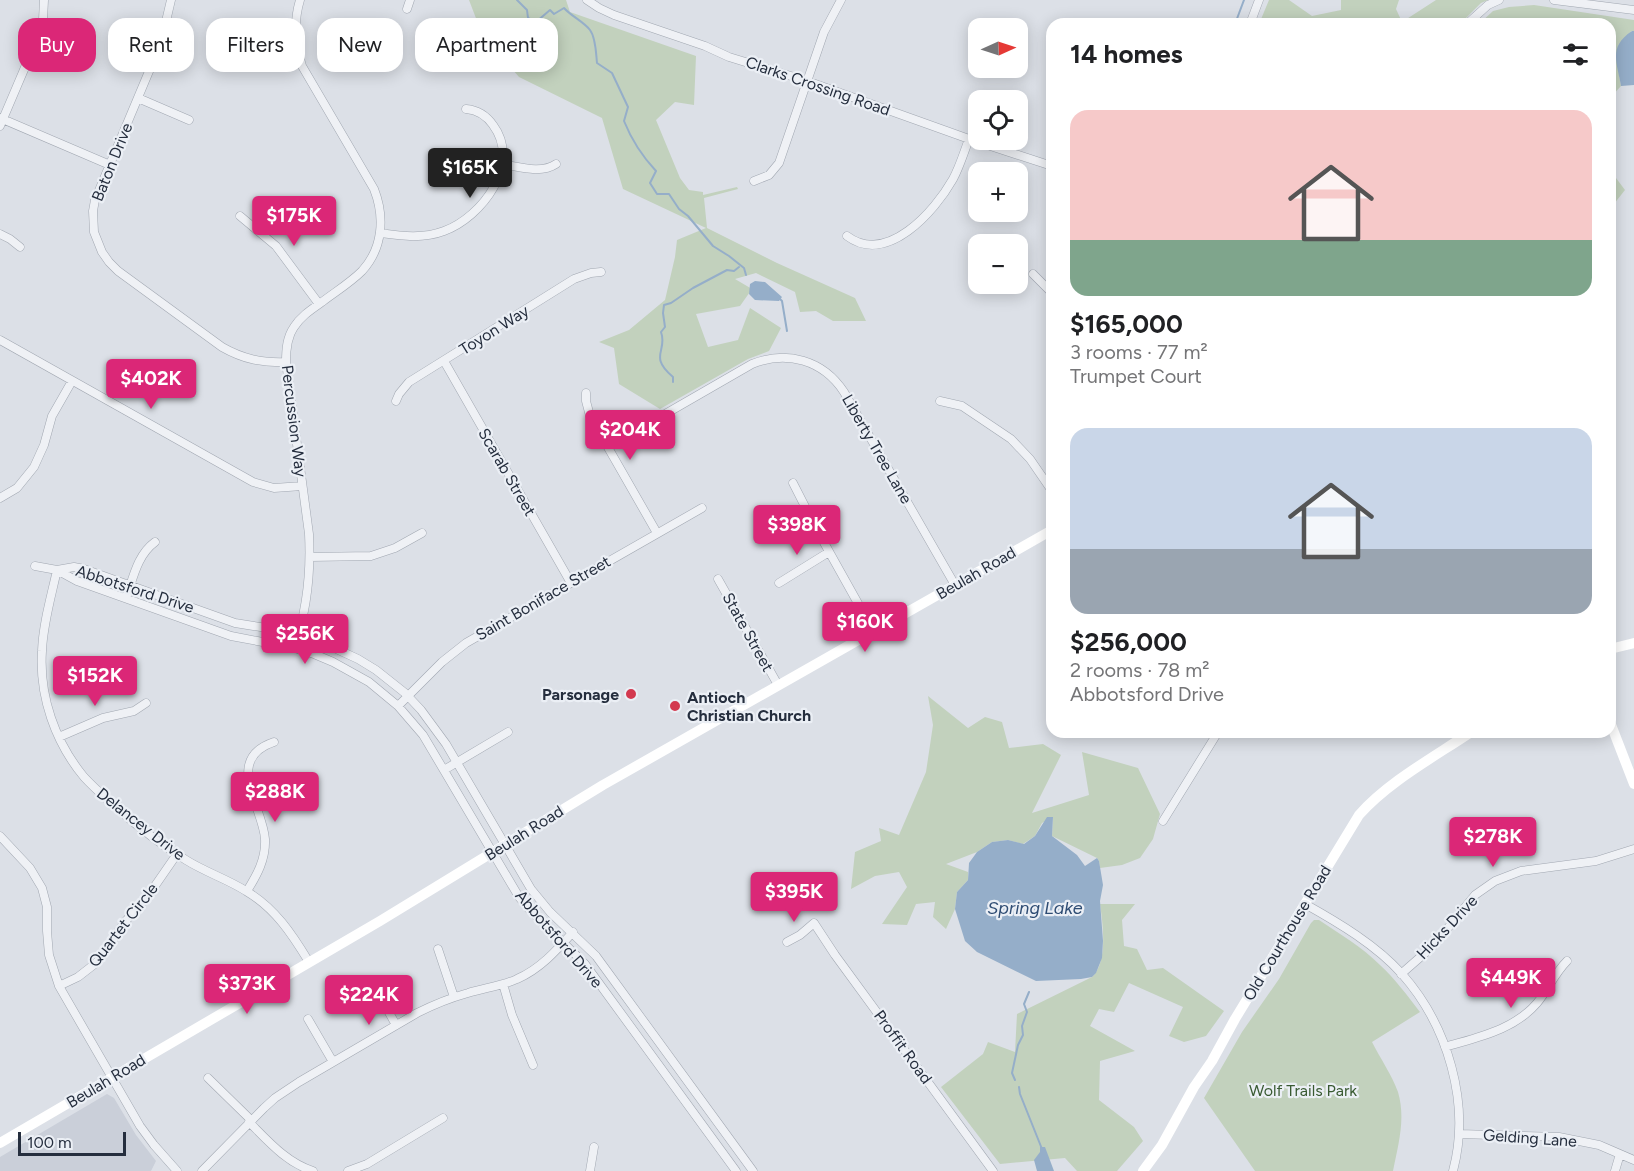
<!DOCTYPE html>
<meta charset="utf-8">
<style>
body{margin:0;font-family:Figtree,sans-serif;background:#f2f2f2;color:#202124;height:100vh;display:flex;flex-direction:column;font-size:22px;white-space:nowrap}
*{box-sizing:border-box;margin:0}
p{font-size:20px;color:#757577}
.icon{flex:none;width:33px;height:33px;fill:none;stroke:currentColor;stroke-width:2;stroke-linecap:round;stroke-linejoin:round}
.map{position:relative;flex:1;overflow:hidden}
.panel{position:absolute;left:1046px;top:18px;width:570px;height:720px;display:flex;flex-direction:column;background:#fff;border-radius:18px;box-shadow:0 3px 15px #0003}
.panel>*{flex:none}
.banner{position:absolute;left:18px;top:18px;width:570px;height:54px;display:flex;gap:12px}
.needle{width:39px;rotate:87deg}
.tools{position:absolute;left:968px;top:18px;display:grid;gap:12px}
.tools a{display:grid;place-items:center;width:60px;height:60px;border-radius:12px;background:#fff;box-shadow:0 3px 15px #0003;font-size:30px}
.scale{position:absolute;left:18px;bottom:15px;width:108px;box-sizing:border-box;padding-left:6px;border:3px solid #252e3e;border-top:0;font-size:16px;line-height:21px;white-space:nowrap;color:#252e3e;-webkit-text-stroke:4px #ebeff5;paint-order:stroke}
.price{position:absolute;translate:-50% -51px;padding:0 14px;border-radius:6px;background:#db2777;color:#fff;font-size:20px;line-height:39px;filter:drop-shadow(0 2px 3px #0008)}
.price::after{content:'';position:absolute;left:50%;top:36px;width:18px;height:14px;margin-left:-9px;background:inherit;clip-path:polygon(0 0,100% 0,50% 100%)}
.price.selected{background:#222;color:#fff}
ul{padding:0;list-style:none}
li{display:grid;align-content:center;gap:12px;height:318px;padding:0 24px}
li span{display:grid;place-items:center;height:186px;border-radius:18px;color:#555}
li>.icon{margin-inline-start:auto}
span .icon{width:108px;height:108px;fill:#fffc;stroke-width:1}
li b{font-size:26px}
h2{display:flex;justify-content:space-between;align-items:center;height:72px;padding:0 24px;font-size:26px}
.chip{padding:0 21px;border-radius:18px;background:#fff;box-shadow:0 3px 15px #0003;font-size:21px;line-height:54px}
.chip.selected{background:#db2777;color:#fff}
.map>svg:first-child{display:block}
.built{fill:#cacfd9}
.green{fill:#c2d1bd}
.water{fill:#95aec9}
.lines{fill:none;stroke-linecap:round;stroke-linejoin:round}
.stream{stroke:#95aec9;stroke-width:2}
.street-casing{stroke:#a1a7b1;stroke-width:9}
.street{stroke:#eff1f5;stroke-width:8}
.secondary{stroke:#fff;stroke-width:10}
.poi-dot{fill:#d3394f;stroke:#ebeff5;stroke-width:2}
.labels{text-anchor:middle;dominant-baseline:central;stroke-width:4.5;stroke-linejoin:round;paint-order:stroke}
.street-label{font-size:16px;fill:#252e3e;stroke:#ebeff5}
.poi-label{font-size:16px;font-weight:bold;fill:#252e3e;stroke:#ebeff5;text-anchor:end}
.park-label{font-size:16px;fill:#395a32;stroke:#ebeff5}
.water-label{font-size:18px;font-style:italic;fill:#2e4c73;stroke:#ebeff5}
</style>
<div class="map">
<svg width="1634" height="1171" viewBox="0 0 1634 1171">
<rect width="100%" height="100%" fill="#dce0e7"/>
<path class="built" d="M107 1094 114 1098 136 1135 156 1161 151 1171H0V1157Z"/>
<path class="green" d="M469 0H566L570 12 696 56 694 105 675 102 656 120 680 178 689 190 703 192V195L737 187 738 189 704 198 707 228 777 263 855 298 866 321H833L816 311 800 312 795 292 756 273 735 279 752 289 740 306 696 314 708 347 738 340 750 308 781 328 769 351 748 359 660 409 619 384 614 348 599 342 629 330 665 300 675 257 677 240 706 228 623 189 602 118 519 77 482 34Z
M1269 0H1289L1312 16 1341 10V0H1399L1396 9 1402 22 1436 0H1488L1481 3 1460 24H1259Z
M1534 5 1634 20V31H1631L1619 75 1621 86 1610 98V24H1479L1493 11 1509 7Z
M1610 170 1625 190 1610 209Z
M928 696 968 728 985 717 1002 722 1009 748 1043 744 1061 755 1032 813 1089 795 1082 752 1138 768 1160 814 1153 839 1140 858 1122 865 1100 868 1099 861 1097 858 1052 836 1053 817 1042 823 1035 836 1023 844 1008 840 992 842 977 852 946 864 968 872V880L957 892 955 909 946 929 933 917 935 902 916 904 907 925 882 924 907 887 899 872 875 876 851 889 855 852 881 841 879 828 899 835 926 772 933 725Z
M1100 904H1135L1122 920 1124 946 1137 949 1147 970 1163 968 1224 1011 1206 1036 1184 1042 1169 1036 1183 1007 1129 983 1114 1012 1099 1009 1090 1026 1135 1051 1100 1061 1099 1100 1134 1127 1143 1141 1117 1171H1077L1065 1158 1000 1164 941 1087 983 1054 988 1042 1015 1052 1017 1014 1092 977C1108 962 1103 924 1100 904Z
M1314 920H1319C1340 934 1362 947 1380 965 1395 979 1407 995 1420 1012L1372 1042C1380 1058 1392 1075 1398 1092 1406 1119 1398 1145 1393 1171H1255L1204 1098 1242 1032 1279 979 1311 923Z"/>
<path class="water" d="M1632 31H1634V85L1621 86C1617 62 1608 47 1632 31Z
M755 281 765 282 782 297 779 301 755 300 749 294 750 284Z
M1047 817H1053L1052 836 1077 855 1085 866 1097 858 1099 861 1103 885 1100 901 1103 941 1102 958 1096 973 1092 977 1081 979 1036 981 977 952 965 941 955 909 957 892 968 880 969 863 977 852 992 842 1008 840 1024 844 1035 836Z
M1040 1147H1045L1054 1171H1037L1034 1160 1040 1152Z"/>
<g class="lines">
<path class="stream" d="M517 0 527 10 528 18 536 22 550 10 554 14 564 8C571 16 584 22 590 30 596 38 596 54 597 63L612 73 628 107 624 121C632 141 642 156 656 171L650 183 657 194H669L679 209 688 216 713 246 729 256 744 268 746 275
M1235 24 1244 0
M780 299 782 301 787 331
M673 382V377C648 356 668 351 661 332L665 327 663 313 664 305 671 303 693 288 727 270 734 271 739 267
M1015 1080 1012 1073 1018 1045 1023 1035 1022 1026 1027 1012 1024 1004 1029 992
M1019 1087 1020 1094 1042 1149"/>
<defs>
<path id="street" d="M171 0 163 34 155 57 95 200 93 211 94 232 102 252 109 262 118 271 222 347C243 359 262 363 286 362
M587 0 599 8 614 15 705 46 729 57 807 81 969 139 1052 166
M1554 0 1634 10
M407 9 410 0
M1250 24 1259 0
M1467 24 1488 5 1499 0
M138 98 189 120
M0 118 110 165
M0 126 40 32 43 20 44 0
M502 164C520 167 541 174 556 164
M754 181 769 175 779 163 824 32 841 0
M240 216 276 246 319 304
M380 233C402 236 423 239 444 231 482 217 522 164 493 125 486 115 478 110 466 109
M0 234 10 239 20 247
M847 236C887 266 935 211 953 179 960 166 964 152 969 139
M1033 274 1052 293
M0 340 253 482 274 488 302 486
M444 361 571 583
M586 393V401L590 416 657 533
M396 401 399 394 409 382 574 279 591 273 601 272
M940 401 962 406 1011 439 1030 459 1052 491
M608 447 752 364C787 350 823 360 844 392L955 585
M793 483 817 530 874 632
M0 498 17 488 34 467 44 445 52 416 72 381
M310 557 371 556 395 548 422 533
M35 566 57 570 77 581 231 636 294 648 314 654 333 662 369 682 398 706 423 735 519 897 528 908 585 964 736 1171
M57 570 74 567 84 569 235 623 279 630 319 641 358 659 376 670 405 693 421 710 446 744 531 889 550 912 596 956 753 1171
M57 570C51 597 43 624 42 651 39 696 55 742 84 777 95 789 108 800 120 811 141 829 163 846 186 860 205 872 227 879 246 891 275 908 292 934 309 962
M718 579 778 685
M779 583 829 552
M126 598C133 579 137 555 155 542
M294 648C307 611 311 573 309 534L286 362C286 349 287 337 294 327 301 316 312 309 322 302 335 292 350 283 362 271 383 248 385 217 374 189L302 66C295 44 293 23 300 0
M398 706 442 662 466 643 702 508
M59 737 103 718 134 711 146 703
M444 770 508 732
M1163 821 1218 732
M0 836 30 868 42 888 47 907V931L49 955 59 986 140 1126 154 1145 177 1171
M247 891C257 875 266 859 265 839 263 807 223 759 274 742
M1305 904C1339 923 1376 945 1402 974 1448 1026 1471 1104 1453 1171
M787 942 800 935 814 923 835 955 993 1171
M438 949 454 997
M1401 974 1433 946 1475 895 1495 881 1521 871 1596 861 1634 849
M372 982 396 1025
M503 984 512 1015 533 1065
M59 986 78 977 96 963 104 953 124 923 150 893 177 854
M308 1019 333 1062
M1445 1047C1478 1037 1514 1030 1537 1003 1548 990 1554 974 1567 961
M208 1078 251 1120
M249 1122C268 1141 287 1163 313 1171
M1459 1134 1559 1137 1599 1145 1634 1160
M202 1171 264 1108 275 1098 299 1082 417 1013C433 1005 450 998 468 993 484 988 502 986 517 979 540 969 556 951 573 932
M348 1171 367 1164 443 1118
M590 1171 594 1147
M1615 1171 1620 1154"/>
</defs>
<use href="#street" class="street-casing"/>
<use href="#street" class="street"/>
<path class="secondary" d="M1610 649 1634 643
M1610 722 1634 784
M0 1143 380 921 603 785 1052 530
M1143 1171 1162 1145 1194 1087 1212 1061 1235 1019 1359 815C1388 782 1434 757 1471 732"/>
</g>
<g class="poi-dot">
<circle cx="631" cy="694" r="6"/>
<circle cx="675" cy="706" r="6"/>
</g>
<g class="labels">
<g class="street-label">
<text transform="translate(818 86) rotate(19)">Clarks Crossing Road</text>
<text transform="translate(112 162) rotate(-68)">Baton Drive</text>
<text transform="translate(494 330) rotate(-32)">Toyon Way</text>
<text transform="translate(294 421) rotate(83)">Percussion Way</text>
<text transform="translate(877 449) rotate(60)">Liberty Tree Lane</text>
<text transform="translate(507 472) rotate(60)">Scarab Street</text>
<text transform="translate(976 573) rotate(-30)">Beulah Road</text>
<text transform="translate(135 589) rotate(18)">Abbotsford Drive</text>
<text transform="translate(543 598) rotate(-30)">Saint Boniface Street</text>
<text transform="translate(748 632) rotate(61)">State Street</text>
<text transform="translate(141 824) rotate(38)">Delancey Drive</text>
<text transform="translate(524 833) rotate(-32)">Beulah Road</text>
<text transform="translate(123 925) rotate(-52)">Quartet Circle</text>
<text transform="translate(1447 927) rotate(-47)">Hicks Drive</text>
<text transform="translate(1287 933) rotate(-59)">Old Courthouse Road</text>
<text transform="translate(559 939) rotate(49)">Abbotsford Drive</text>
<text transform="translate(903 1047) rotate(54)">Proffit Road</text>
<text transform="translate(106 1081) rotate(-31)">Beulah Road</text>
<text transform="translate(1530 1138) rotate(4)">Gelding Lane</text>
</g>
<g class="poi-label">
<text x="619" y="694">Parsonage</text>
<text x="687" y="697" text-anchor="start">Antioch<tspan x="687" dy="18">Christian Church</tspan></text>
</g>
<g class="park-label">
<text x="1303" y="1090">Wolf Trails Park</text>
</g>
<g class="water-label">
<text x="1035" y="908">Spring Lake</text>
</g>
</g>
</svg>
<div class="tools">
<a><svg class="needle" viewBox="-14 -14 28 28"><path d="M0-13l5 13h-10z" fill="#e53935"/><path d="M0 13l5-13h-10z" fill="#757577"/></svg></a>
<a><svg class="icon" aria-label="locate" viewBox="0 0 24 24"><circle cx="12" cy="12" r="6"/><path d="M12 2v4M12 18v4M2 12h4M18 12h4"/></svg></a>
<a>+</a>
<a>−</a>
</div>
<div class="scale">100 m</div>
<b class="price selected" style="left:470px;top:199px">$165K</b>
<b class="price" style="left:294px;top:247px">$175K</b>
<b class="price" style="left:151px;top:410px">$402K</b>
<b class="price" style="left:630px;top:461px">$204K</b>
<b class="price" style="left:797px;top:556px">$398K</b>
<b class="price" style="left:865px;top:653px">$160K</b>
<b class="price" style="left:305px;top:665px">$256K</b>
<b class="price" style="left:95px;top:707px">$152K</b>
<b class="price" style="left:275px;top:823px">$288K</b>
<b class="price" style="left:1493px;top:868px">$278K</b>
<b class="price" style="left:794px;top:923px">$395K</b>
<b class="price" style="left:1511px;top:1009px">$449K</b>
<b class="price" style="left:247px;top:1015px">$373K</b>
<b class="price" style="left:369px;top:1026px">$224K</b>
<div class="banner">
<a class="chip selected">Buy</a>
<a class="chip">Rent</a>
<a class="chip">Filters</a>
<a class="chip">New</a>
<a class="chip">Apartment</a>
</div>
<section class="panel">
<h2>14 homes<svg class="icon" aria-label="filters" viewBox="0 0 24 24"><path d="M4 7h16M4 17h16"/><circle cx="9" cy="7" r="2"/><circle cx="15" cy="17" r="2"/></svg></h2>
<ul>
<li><span style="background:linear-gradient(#f6c9c9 70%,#7fa58c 0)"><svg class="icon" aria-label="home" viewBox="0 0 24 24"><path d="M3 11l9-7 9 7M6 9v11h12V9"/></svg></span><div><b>$165,000</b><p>3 rooms · 77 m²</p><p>Trumpet Court</p></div></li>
<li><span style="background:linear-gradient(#c9d6e8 65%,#9aa5b1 0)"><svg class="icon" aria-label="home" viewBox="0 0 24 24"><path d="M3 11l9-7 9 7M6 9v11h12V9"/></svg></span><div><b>$256,000</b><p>2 rooms · 78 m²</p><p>Abbotsford Drive</p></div></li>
</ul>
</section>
</div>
